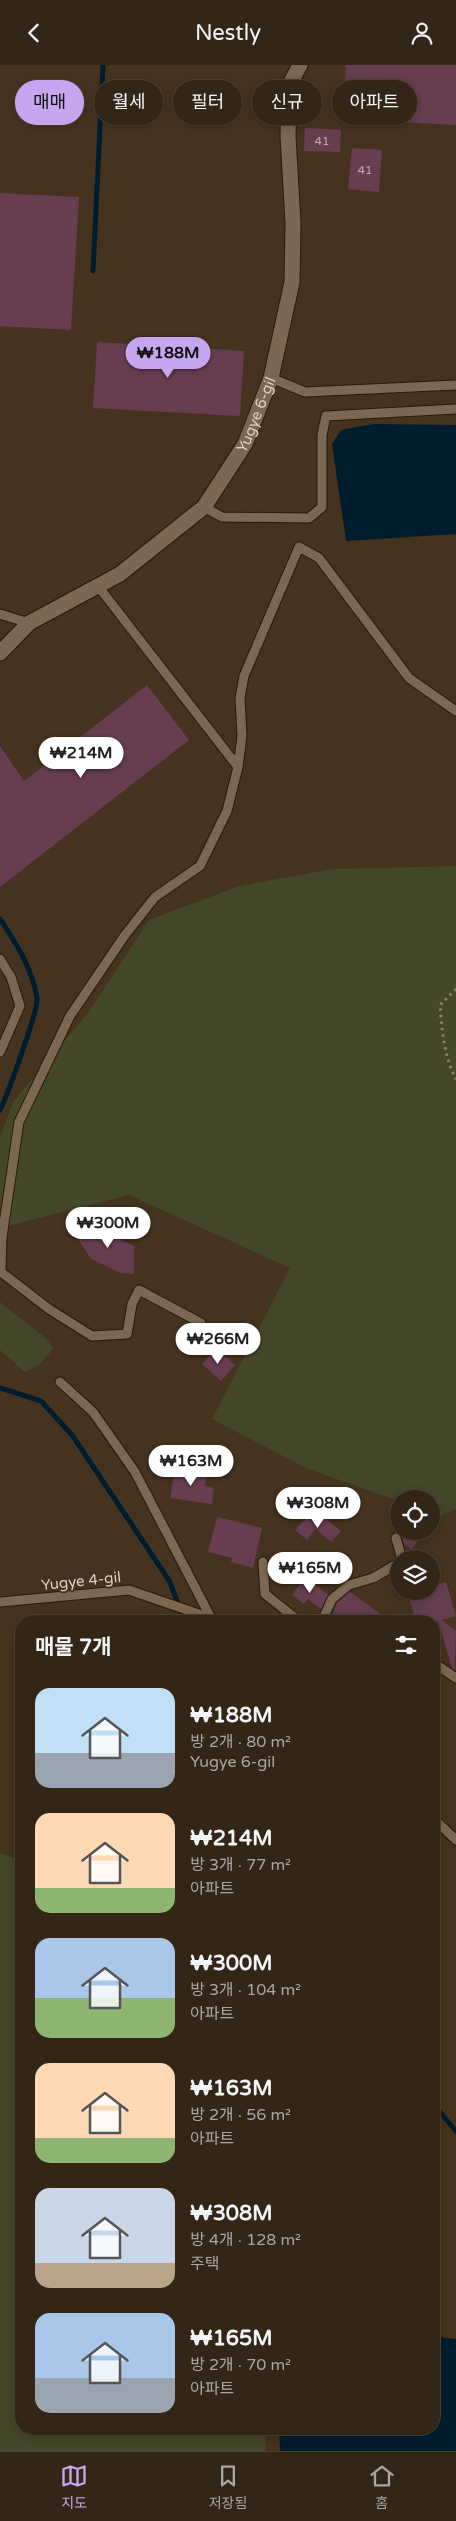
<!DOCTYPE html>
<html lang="ko">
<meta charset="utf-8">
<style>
body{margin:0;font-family:"Varela Round","Noto Sans KR",sans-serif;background:#3f3224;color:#f1f3f6;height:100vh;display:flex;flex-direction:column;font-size:19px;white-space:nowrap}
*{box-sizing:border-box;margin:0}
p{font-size:16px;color:#a9a5a1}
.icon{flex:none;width:28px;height:28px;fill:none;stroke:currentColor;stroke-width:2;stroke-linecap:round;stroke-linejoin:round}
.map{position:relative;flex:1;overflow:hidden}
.details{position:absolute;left:15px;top:1550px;width:425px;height:820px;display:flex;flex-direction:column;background:#342617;border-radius:20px;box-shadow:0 2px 12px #0003,0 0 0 1px #4e4336}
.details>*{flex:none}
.top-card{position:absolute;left:15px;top:15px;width:426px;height:45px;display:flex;gap:10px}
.controls{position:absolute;left:390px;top:1425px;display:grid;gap:10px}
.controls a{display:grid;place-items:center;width:50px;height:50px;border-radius:50%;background:#342617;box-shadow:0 2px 12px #0003,0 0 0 1px #4e4336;font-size:25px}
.price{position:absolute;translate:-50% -42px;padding:0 11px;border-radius:18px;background:#fff;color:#222;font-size:16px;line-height:32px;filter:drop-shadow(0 1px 2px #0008)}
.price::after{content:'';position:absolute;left:50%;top:30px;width:15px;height:11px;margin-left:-8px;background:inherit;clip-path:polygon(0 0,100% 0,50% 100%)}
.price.on{background:#c7a6ef;color:#111}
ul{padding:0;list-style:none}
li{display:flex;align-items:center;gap:15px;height:125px;padding:0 20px}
li span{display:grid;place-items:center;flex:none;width:140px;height:100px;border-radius:15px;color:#555}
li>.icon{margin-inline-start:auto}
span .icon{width:60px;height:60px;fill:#fffc;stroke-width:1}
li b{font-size:21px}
h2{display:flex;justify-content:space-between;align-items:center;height:60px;padding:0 20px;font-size:21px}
.pill{padding:0 18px;border-radius:22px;background:#342617;box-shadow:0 2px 12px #0003,0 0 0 1px #4e4336;font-size:18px;line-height:45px}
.pill.on{background:#c7a6ef;color:#111}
header{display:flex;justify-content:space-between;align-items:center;height:65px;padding:0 20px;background:#342617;font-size:22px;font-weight:600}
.menu{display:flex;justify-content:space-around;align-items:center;height:70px;border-top:1px solid #4e4336;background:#342617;font-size:14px;color:#a9a5a1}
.menu a{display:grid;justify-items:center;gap:2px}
.menu .on{color:#c7a6ef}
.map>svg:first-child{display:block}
.green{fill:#444728}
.water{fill:#001d2d}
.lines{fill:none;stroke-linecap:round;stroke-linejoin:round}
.stream{stroke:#001d2d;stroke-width:5}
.building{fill:#663e50}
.lane-casing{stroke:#2a1a06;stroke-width:11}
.street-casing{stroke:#2a1a06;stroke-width:17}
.path{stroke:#8c7d6d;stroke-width:3;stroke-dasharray:2.5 4;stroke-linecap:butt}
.lane{stroke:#7b6752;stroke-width:9}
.street{stroke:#7b6752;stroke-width:15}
.labels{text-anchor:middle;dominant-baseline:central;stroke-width:4;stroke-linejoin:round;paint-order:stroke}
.number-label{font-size:12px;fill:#beaba7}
.street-label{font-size:15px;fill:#dbcfc4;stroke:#45331f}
</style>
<header><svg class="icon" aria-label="back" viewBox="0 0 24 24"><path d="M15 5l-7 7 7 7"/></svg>Nestly<svg class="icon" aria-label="person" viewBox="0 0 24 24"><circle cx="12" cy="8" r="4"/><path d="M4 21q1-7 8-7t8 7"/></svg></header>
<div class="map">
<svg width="456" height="2386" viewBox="0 0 456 2386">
<rect width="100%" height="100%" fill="#45331f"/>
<path class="green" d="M456 801V1444L440 1451 431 1448V1434H399V1436L308 1404 212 1354 290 1203 129 1130 0 1163V1072L13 1037 88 948 149 855 239 821 334 804Z
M0 1237 47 1274 53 1284 40 1299 25 1307 0 1285Z
M0 1788 21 1796V2364H265L266 2386H0Z"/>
<path class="water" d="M373 359 456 360V469L346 476 332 379 341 365Z
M434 2272 456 2274V2386H280L279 2364H434Z"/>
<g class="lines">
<path class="stream" d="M93 206 103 0
M0 854C16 878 32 903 37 933 39 944 7 1031 0 1045
M0 1323 41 1336 72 1370 170 1517 184 1556
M434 2040 456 2066"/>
</g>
<path class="building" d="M346 0H456V60L343 54Z
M305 63 341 65 340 87 304 86Z
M352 83 382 85 379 127 348 124Z
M0 128 79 132 71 265 0 261Z
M97 277 244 286 240 351 93 343Z
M147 620 189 675 0 822V681L24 716Z
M108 1160 118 1173 134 1181V1209L121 1208 91 1194 80 1177 77 1166Z
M216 1283 235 1300 221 1316 202 1299Z
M175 1404 207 1409 205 1421 214 1423 212 1439 170 1433Z
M217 1452 262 1463 253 1503 231 1497 232 1493 208 1487Z
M307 1452 317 1461 324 1452 341 1466 331 1477 316 1464 307 1475 295 1465Z
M406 1466H424L412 1484 404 1479 402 1473Z
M302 1516 307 1519 310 1516 328 1530 321 1544 308 1534 304 1539 292 1530Z
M446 1517 456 1551 442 1555 456 1566 455 1605 452 1603 438 1556H416L407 1526H431V1521Z
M350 1527 391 1556H358L350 1551 346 1556H330L337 1538Z"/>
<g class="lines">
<defs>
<path id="lane" d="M271 313 305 327 456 320
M204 442 222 452 309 453 322 442V370L326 351 456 344
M98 521 238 702
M0 549 29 558
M0 894 11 912 20 941 0 987
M201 1258 139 1225 132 1239 127 1269 92 1271 49 1244 1 1207 2 1172 19 1057 70 951 125 870 155 832 200 801 227 746 238 702 242 671 240 633 244 611 299 482 319 493 409 613 456 646
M60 1317 93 1347 135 1407 211 1553
M396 1473 402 1494
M263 1497 265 1529 299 1556
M0 1537 129 1525 219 1556
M322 1556 332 1534 349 1520 373 1513 399 1498
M434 1598 456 1613
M434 1754 456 1775"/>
<g id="street">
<path id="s1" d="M0 588 29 558 120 509 204 442 245 379 271 313 292 217 293 158 288 71 289 21 300 0"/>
</g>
</defs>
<use href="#lane" class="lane-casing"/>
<use href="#street" class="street-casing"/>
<path class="path" d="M456 924 440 940C442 966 444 991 456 1014"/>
<use href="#lane" class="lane"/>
<use href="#street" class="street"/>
</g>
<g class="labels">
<g class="number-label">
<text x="322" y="76">41</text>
<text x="365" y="105">41</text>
</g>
<g class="street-label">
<text stroke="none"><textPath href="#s1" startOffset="359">Yugye 6-gil</textPath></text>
<text transform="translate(81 1516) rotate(-6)">Yugye 4-gil</text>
</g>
</g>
</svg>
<div class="controls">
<a><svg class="icon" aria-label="locate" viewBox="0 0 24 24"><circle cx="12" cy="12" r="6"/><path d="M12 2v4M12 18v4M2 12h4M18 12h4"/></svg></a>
<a><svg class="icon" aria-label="layers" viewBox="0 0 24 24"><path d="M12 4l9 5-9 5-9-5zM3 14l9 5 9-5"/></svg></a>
</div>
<b class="price on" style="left:168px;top:314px">₩188M</b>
<b class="price" style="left:81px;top:714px">₩214M</b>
<b class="price" style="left:108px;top:1184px">₩300M</b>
<b class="price" style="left:218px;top:1300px">₩266M</b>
<b class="price" style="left:191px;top:1422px">₩163M</b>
<b class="price" style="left:318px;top:1464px">₩308M</b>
<b class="price" style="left:310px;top:1529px">₩165M</b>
<div class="top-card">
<a class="pill on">매매</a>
<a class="pill">월세</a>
<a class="pill">필터</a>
<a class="pill">신규</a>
<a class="pill">아파트</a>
</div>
<section class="details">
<h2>매물 7개<svg class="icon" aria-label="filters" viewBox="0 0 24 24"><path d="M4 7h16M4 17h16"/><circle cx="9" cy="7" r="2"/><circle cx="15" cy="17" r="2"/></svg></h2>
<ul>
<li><span style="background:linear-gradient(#bfe0f5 65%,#9aa5b1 0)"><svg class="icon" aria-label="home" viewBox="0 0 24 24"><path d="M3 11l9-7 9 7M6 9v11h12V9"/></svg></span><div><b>₩188M</b><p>방 2개 · 80 m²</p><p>Yugye 6-gil</p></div></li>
<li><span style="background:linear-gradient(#ffd9b3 75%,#8fb573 0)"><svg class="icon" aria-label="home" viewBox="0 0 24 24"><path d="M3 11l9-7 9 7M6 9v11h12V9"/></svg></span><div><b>₩214M</b><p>방 3개 · 77 m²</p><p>아파트</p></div></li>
<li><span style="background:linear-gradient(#a9c7e8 60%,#8fb573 0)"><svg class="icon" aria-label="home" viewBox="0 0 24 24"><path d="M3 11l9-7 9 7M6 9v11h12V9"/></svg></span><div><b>₩300M</b><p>방 3개 · 104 m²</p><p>아파트</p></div></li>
<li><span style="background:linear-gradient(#ffd9b3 75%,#8fb573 0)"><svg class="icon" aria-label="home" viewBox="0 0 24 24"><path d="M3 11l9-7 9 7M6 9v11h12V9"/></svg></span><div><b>₩163M</b><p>방 2개 · 56 m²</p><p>아파트</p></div></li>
<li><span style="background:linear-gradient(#c9d6e8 75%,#b9a48a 0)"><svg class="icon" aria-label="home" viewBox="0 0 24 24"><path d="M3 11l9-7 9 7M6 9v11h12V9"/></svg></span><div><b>₩308M</b><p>방 4개 · 128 m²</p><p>주택</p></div></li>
<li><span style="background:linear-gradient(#a9c7e8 65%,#9aa5b1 0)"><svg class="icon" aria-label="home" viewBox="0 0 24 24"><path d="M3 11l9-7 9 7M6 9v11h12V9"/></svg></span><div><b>₩165M</b><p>방 2개 · 70 m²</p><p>아파트</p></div></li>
</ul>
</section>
</div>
<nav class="menu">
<a class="on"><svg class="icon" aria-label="map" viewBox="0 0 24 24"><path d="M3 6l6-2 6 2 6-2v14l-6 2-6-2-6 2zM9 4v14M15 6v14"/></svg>지도</a>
<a><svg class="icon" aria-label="saved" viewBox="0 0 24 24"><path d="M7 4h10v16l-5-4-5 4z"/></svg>저장됨</a>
<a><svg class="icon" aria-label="home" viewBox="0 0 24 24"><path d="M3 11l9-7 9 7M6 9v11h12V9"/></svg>홈</a>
</nav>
